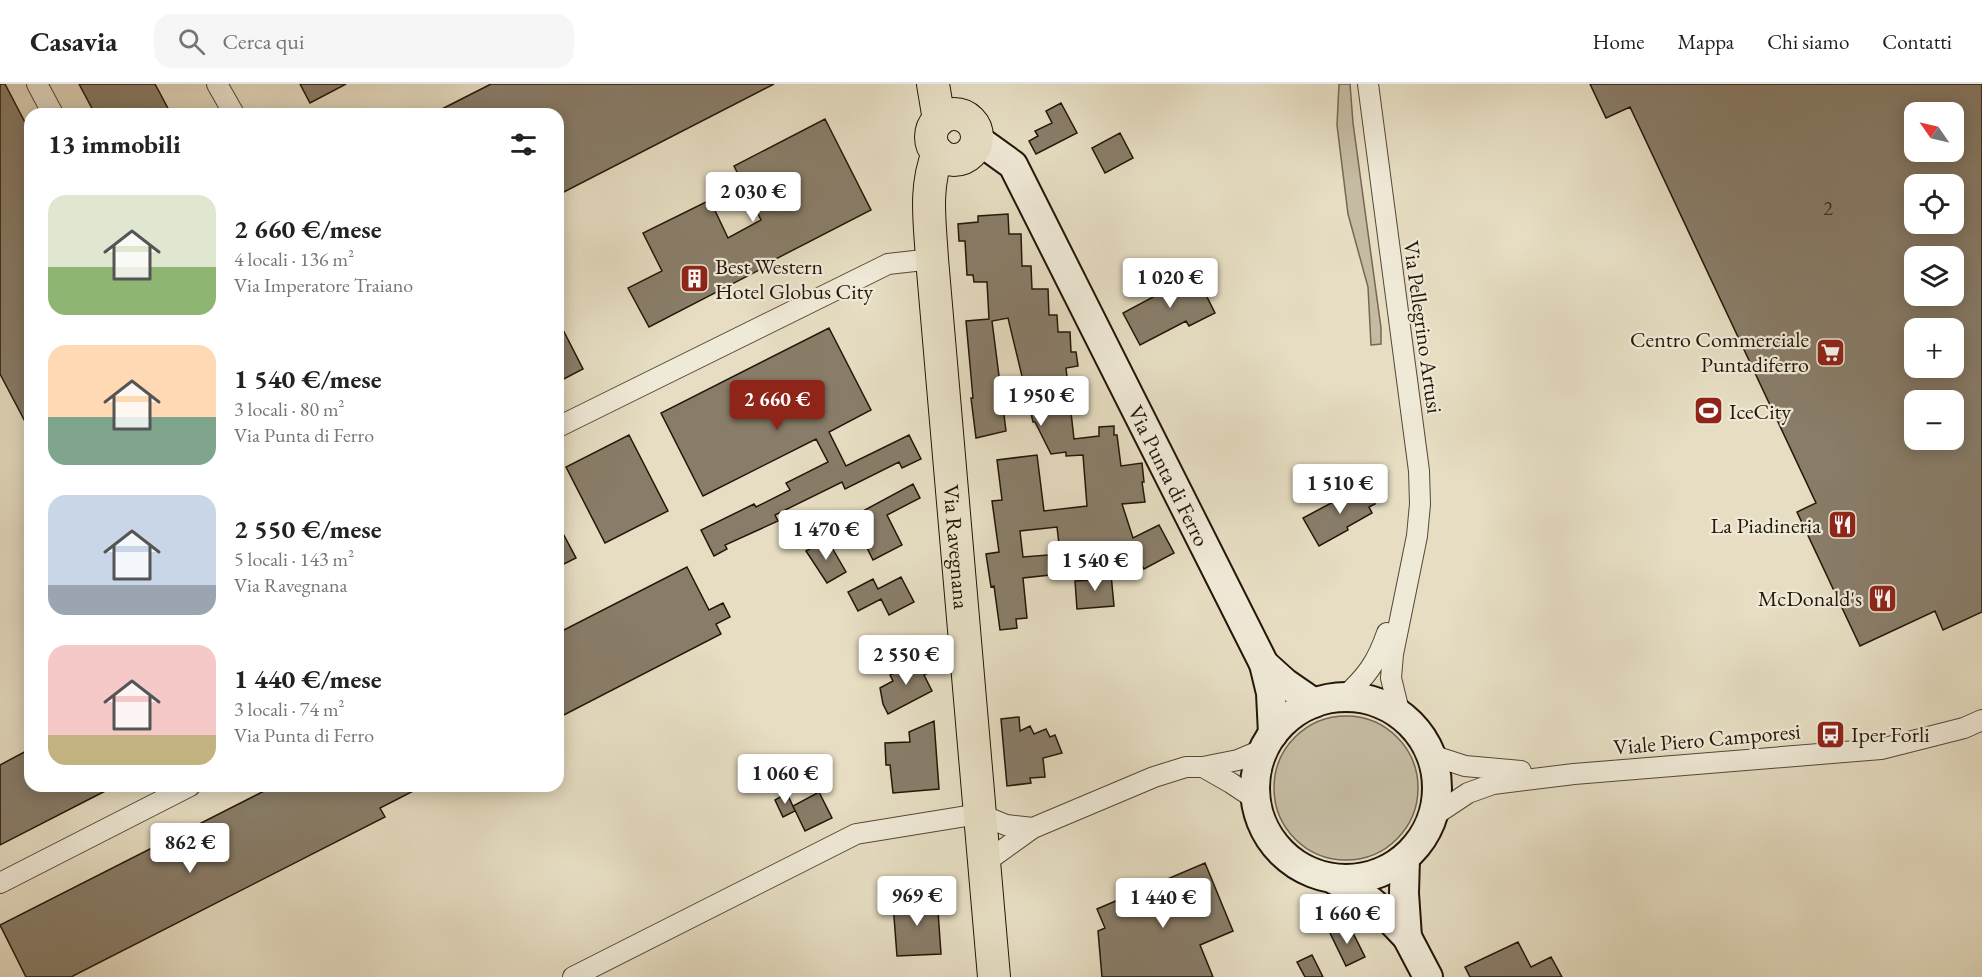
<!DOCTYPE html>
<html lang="it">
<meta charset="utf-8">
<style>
body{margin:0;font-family:"EB Garamond",serif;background:#f6f6f6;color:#222;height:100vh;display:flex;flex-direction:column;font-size:22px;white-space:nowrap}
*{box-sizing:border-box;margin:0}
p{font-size:20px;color:#767676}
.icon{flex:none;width:33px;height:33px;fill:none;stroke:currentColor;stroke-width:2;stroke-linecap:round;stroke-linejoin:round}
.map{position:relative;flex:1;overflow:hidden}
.details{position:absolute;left:24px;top:24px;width:540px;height:684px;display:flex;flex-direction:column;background:#fff;border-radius:18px;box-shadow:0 3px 15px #0003}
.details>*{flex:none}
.needle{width:39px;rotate:304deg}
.tools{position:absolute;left:1904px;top:18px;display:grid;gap:12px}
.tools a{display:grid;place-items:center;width:60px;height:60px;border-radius:12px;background:#fff;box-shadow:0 3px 15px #0003;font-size:30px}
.price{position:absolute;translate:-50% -51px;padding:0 14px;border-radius:6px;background:#fff;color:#222;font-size:20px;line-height:39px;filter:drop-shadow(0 2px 3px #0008)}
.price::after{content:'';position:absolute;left:50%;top:36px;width:18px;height:14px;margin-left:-9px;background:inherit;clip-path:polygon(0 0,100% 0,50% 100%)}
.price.current{background:#8f2418;color:#fff}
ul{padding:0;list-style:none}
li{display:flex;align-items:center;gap:18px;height:150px;padding:0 24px}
li span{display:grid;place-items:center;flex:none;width:168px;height:120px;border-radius:18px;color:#555}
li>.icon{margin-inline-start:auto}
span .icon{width:72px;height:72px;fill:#fffc;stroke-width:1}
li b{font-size:26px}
h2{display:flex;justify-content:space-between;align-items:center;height:72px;padding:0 24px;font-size:26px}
header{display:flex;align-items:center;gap:36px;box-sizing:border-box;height:84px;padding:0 30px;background:#fff;border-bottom:2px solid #e0e0e0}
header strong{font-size:28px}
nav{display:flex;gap:33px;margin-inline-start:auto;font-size:21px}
.search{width:420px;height:54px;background:#f6f6f6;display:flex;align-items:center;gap:15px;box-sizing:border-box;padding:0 21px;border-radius:18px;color:#767676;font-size:22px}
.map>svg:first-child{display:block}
.green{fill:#c5bba2;stroke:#746855;stroke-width:1.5}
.building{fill:#897d69;stroke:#241608;stroke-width:1.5;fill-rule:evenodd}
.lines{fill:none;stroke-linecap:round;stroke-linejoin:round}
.street-casing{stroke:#544836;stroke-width:22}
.secondary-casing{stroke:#241608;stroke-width:32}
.primary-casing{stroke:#241608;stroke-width:34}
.street{stroke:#efe9d7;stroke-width:20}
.secondary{stroke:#efe9d7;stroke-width:28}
.primary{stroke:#e6ddc2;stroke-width:32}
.labels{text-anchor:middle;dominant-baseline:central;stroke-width:4.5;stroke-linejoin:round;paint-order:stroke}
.number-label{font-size:20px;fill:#3d3020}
.poi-label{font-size:22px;fill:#241608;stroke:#efe9d7;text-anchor:start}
.street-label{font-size:22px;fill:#241608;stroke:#efe9d7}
</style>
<header>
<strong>Casavia</strong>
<div class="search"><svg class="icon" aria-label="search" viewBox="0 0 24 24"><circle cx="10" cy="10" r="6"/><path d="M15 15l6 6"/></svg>Cerca qui</div>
<nav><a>Home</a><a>Mappa</a><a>Chi siamo</a><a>Contatti</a></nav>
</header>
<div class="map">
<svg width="1982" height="893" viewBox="0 0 1982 893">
<rect width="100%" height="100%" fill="#e6ddc2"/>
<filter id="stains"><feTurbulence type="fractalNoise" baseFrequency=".00333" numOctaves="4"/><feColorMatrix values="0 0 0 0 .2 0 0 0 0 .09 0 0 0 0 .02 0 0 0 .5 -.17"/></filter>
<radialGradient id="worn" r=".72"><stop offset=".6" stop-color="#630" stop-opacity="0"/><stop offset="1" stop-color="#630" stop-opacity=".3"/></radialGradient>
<path class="green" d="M1339 0H1350L1353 39 1381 244V260L1371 261 1368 203 1348 130 1337 41Z
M1274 704a72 72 0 1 1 144 0a72 72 0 1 1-144 0Z"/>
<path class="building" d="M0 0H5L30 48V347L0 290Z
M79 0H155L171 30H95Z
M300 0H346L310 19Z
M491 0H774L558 111V30H432Z
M1590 0H1982V528L1943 546 1935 527 1860 562 1797 428 1816 419 1630 23 1606 34ZM1914 28H1953V68H1914ZM1914 100H1953V140H1914ZM1914 172H1953V212H1914ZM1914 244H1953V284H1914ZM1914 316H1953V356H1914Z
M1061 19 1077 49 1036 70 1029 57 1038 52 1035 47 1052 39 1046 27Z
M825 35 871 126 764 181 765 183 649 243 628 204 662 187 643 149 710 116 728 154 761 136 734 82Z
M1120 49 1133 74 1105 89 1092 64Z
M1008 130 1009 150H1021L1022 182H1031L1032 205H1048L1049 231H1057L1058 248H1070L1071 268H1076L1078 282 1066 284 1074 355 1099 352V343L1114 342V351H1117L1121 382 1142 379 1144 398H1142L1145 418 1122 420 1133 454 1159 441 1174 469 1144 485 1129 458 1092 469V466L1060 469 1057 443 1020 447 1023 473 1048 471 1050 491 1023 494 1027 534 1016 535 1017 544 1000 546 994 502 991 503 986 470 999 468 992 417 1002 416 997 376 1037 371 1044 427 1087 422 1083 371 1066 372V368L1051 370 1035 338H1033L1008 234 992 237 1006 347 976 354 971 314H973L966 237 989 235 987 198H974L973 191H967L965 157H959L958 140 978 138V132Z
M1194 187 1215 229 1189 242 1186 237 1140 261 1123 229 1170 204 1168 200Z
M558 236 583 285 558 298Z
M829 244 871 326 829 348 846 382 909 351 921 375 902 384 899 378 845 405 842 398 775 431 778 437 725 461 727 465 714 472 701 446 754 420 756 423 790 406 786 399 828 378 816 355 703 412 661 329Z
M629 351 668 427 605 459 566 383Z
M913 400 920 414 887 431 902 461 873 476 859 448 871 442 863 427Z
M1365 401 1375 420 1369 423 1372 429 1347 443 1348 446 1319 462 1303 434Z
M558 440 576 474 558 483Z
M827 455 846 488 827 499 806 467Z
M687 483 709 526 723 519 730 533 716 540 721 550 558 634V549Z
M1111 490 1114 522 1077 525 1075 497 1093 496V491Z
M901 493 914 518 889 531 881 515 858 527 848 508 873 495 878 505Z
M923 574 930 588 924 591 932 607 888 630 883 620 880 604 893 597 890 591Z
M1019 633 1020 647 1030 642 1034 650 1046 645 1050 653 1055 651 1062 669 1043 674 1045 693 1030 694 1031 699 1007 702 1001 635Z
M934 637 939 705 893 709 890 681H886L885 659 910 658 909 648Z
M30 665V702H115L0 761V681Z
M274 702H423L380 724 385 733 71 893H26L0 841Z
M819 708 832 734 805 747 793 722Z
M787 709 795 727 783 733 775 716Z
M1205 779 1233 847 1200 861 1213 893H1102L1098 847 1105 844 1097 825Z
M937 813 941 870 897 872 893 820 906 819V816L916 815Z
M1348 839 1365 873 1346 882 1330 849Z
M1518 858 1531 883 1551 873 1562 893H1470L1465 883Z
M1312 871 1323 893H1305L1297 878Z"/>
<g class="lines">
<defs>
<path id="street" d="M37 0 53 30
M217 0 234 30
M1368 0 1419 387 1420 420 1417 452 1393 570 1391 594 1400 631
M558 343 888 180 932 175
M1344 613C1367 592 1377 578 1387 549
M1431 671 1465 682 1521 687
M1203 683 1231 699 1255 715
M1432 733 1468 709 1493 700 1574 690 1881 665 1964 644 1982 636
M983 780 1033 744 1154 693 1186 683H1203L1238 676 1264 665
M0 799 190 702
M573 893 856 750 979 730 1006 741 1033 744"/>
<g id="secondary">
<path id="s1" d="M977 55 1013 81 1264 580 1285 599 1314 619"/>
<path d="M1264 580 1271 609 1273 650"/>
<circle cx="1346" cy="704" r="91"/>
<path d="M1405 774 1404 809 1407 853 1428 893"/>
<path d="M1335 796C1368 810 1383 828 1407 853"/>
</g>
<g id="primary">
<path d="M933 0 939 36"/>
<circle cx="954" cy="53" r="23"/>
<path id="s2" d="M938 69C924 104 930 139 932 175L994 893"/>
</g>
</defs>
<use href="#street" class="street-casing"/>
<use href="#secondary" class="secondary-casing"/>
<use href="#primary" class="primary-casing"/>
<use href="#street" class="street"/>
<use href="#secondary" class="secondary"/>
<use href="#primary" class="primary"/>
</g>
<defs>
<symbol id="building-square" viewBox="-11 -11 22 22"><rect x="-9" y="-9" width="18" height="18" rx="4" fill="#8f2418" stroke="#efe9d7"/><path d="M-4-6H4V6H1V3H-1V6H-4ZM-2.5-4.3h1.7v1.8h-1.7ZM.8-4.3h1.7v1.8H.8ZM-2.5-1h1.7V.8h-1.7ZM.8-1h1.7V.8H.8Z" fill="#fff"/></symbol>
<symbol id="supermarket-square" viewBox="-11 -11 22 22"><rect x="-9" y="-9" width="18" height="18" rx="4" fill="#8f2418" stroke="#efe9d7"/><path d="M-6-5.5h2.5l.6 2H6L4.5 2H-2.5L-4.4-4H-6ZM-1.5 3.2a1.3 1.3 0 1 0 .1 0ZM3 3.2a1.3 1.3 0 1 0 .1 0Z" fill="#fff"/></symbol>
<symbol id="stadium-square" viewBox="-11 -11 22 22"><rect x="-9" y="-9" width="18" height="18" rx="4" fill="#8f2418" stroke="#efe9d7"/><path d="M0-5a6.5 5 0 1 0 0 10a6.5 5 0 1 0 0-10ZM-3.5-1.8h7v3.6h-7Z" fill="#fff"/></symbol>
<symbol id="restaurant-square" viewBox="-11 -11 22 22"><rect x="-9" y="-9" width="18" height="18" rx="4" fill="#8f2418" stroke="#efe9d7"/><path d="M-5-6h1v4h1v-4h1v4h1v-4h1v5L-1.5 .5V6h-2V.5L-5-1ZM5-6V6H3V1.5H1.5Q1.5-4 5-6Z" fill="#fff"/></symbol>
<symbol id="bus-square" viewBox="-11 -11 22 22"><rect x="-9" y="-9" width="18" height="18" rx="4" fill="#8f2418" stroke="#efe9d7"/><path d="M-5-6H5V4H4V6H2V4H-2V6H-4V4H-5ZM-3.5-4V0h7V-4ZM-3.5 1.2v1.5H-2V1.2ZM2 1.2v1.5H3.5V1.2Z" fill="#fff"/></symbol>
</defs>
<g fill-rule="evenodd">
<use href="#building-square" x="678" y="178" width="33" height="33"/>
<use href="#supermarket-square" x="1814" y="252" width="33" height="33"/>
<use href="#stadium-square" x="1692" y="310" width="33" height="33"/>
<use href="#restaurant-square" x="1826" y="424" width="33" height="33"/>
<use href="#restaurant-square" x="1866" y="498" width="33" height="33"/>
<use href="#bus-square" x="1814" y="634" width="33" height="33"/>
</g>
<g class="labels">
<g class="number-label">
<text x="1828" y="124">2</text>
</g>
<g class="poi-label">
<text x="715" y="182">Best Western<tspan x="715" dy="25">Hotel Globus City</tspan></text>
<text x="1809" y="255" text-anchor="end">Centro Commerciale<tspan x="1809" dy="25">Puntadiferro</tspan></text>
<text x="1729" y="327">IceCity</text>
<text x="1821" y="441" text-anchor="end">La Piadineria</text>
<text x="1862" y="514" text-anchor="end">McDonald's</text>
<text x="1851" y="650">Iper Forli</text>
</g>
<g class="street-label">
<text transform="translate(1423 243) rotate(82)">Via Pellegrino Artusi</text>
<text stroke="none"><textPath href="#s1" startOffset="392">Via Punta di Ferro</textPath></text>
<text stroke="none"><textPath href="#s2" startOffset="396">Via Ravegnana</textPath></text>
<text transform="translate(1707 655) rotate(-5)">Viale Piero Camporesi</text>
</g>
</g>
<rect width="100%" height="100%" filter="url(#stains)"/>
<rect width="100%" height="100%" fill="url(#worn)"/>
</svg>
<div class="tools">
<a><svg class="needle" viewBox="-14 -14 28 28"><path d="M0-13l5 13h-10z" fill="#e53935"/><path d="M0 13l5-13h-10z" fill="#767676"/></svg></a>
<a><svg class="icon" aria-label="locate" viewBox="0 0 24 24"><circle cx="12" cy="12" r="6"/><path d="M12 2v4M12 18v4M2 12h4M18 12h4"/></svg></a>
<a><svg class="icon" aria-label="layers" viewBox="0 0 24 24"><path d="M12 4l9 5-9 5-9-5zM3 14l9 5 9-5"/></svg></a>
<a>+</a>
<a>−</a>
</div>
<b class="price" style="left:753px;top:139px">2 030 €</b>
<b class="price" style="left:1170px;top:225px">1 020 €</b>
<b class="price" style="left:1041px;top:343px">1 950 €</b>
<b class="price current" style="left:777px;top:347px">2 660 €</b>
<b class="price" style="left:1340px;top:431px">1 510 €</b>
<b class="price" style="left:826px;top:477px">1 470 €</b>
<b class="price" style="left:1095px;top:508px">1 540 €</b>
<b class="price" style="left:906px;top:602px">2 550 €</b>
<b class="price" style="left:785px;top:721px">1 060 €</b>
<b class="price" style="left:190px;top:790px">862 €</b>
<b class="price" style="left:917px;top:843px">969 €</b>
<b class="price" style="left:1163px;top:845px">1 440 €</b>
<b class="price" style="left:1347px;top:861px">1 660 €</b>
<section class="details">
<h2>13 immobili<svg class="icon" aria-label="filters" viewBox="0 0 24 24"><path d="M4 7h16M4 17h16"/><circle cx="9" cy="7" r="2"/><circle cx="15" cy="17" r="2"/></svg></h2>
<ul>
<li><span style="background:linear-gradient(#dfe7d0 60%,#8fb573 0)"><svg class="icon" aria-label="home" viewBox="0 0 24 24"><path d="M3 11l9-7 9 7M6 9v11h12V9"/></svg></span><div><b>2 660 €/mese</b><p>4 locali · 136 m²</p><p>Via Imperatore Traiano</p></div></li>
<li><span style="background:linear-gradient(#ffd9b3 60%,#7fa58c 0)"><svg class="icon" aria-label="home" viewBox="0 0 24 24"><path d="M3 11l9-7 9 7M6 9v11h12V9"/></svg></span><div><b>1 540 €/mese</b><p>3 locali · 80 m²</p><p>Via Punta di Ferro</p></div></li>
<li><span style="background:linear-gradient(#c9d6e8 75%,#9aa5b1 0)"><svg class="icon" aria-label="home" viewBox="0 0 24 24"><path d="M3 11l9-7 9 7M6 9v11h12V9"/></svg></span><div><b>2 550 €/mese</b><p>5 locali · 143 m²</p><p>Via Ravegnana</p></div></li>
<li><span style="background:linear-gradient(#f6c9c9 75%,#c2b280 0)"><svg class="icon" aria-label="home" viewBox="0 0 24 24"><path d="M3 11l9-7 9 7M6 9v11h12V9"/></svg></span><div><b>1 440 €/mese</b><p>3 locali · 74 m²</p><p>Via Punta di Ferro</p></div></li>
</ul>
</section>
</div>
